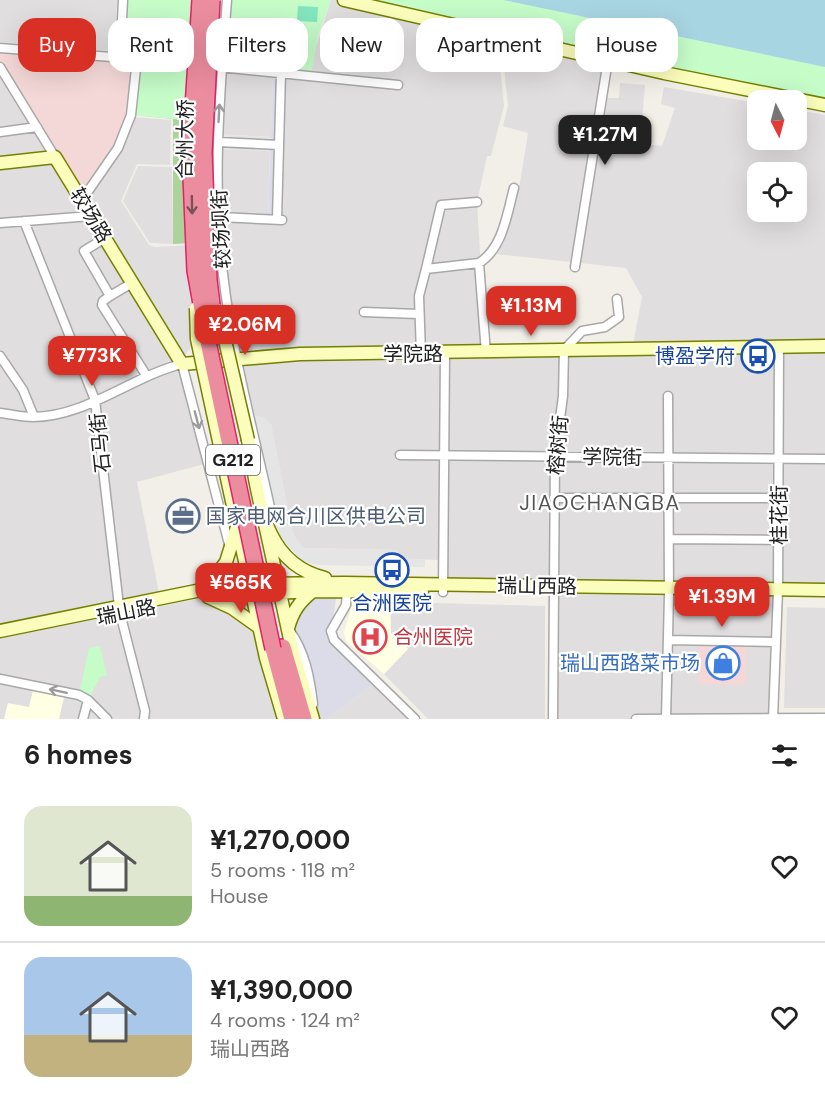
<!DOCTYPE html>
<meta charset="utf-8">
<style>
body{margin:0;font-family:"DM Sans","Noto Sans SC",sans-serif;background:#f6f6f6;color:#222;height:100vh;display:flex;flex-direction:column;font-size:22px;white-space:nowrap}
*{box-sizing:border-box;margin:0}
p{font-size:20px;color:#767676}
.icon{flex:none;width:33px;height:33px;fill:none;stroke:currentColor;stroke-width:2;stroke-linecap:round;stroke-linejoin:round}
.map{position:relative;height:719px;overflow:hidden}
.details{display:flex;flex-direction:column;background:#fff;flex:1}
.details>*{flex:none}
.top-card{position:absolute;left:18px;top:18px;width:789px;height:54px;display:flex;gap:12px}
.needle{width:39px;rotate:174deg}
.buttons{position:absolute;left:747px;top:90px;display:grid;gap:12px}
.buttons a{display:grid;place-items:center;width:60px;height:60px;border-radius:12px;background:#fff;box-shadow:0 6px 24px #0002;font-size:30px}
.price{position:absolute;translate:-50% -51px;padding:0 14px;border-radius:12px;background:#d93025;color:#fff;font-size:20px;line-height:39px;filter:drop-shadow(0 2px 3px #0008)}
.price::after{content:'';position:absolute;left:50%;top:36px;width:18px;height:14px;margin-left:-9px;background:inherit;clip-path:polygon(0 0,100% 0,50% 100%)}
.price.selected{background:#222;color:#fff}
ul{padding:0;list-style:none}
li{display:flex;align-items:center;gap:18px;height:150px;padding:0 24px}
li+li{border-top:2px solid #e0e0e0}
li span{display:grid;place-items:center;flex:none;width:168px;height:120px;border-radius:18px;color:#555}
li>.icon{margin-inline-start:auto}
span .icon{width:72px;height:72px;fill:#fffc;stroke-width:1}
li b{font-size:26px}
h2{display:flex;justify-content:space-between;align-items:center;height:72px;padding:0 24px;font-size:26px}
.tag{padding:0 21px;border-radius:18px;background:#fff;box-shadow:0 6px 24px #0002;font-size:21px;line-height:54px}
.tag.selected{background:#d93025;color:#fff}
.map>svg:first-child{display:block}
.residential{fill:#e0dede;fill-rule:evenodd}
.commercial{fill:#f3d8d7}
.education{fill:#ffffe4}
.forest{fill:#acd39b}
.park{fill:#c5fcc8}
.pitch{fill:#83e4be}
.parking{fill:#e5e5e5}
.plaza{fill:#dcdce8}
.water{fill:#a7d5e1}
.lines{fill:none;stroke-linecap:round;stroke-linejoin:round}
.street-casing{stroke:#a8a8a8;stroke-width:11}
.secondary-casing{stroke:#748100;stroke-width:15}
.highway-casing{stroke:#e52065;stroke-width:18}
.street{stroke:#fff;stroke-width:8}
.secondary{stroke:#fafdbb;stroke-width:12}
.highway{stroke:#ec8d9f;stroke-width:15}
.secondary-bridge-casing{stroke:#748100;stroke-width:15;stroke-linecap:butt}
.highway-bridge-casing{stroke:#e52065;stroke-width:18;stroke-linecap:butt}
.secondary-bridge{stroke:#fafdbb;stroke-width:12}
.highway-bridge{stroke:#ec8d9f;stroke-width:15}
.oneway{stroke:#9b9b9b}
.oneway2{stroke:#7c525a}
.labels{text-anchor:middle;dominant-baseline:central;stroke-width:4.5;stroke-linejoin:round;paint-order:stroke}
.shield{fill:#fff;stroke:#646464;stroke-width:1.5}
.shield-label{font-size:18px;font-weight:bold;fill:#212121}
.street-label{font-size:20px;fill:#212121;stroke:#fff}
.transit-label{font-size:20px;fill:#164399;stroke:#fff;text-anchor:end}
.service-label{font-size:20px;fill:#4e5e75;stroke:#fff;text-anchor:start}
.health-label{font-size:20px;fill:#be3a42;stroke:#fff;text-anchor:start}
.shop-label{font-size:20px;fill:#366cbe;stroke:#fff;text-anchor:end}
.neighbourhood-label{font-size:21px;letter-spacing:1.5px;fill:#545454;stroke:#fff}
</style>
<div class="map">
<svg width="825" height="719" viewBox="0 0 825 719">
<rect width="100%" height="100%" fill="#f2efe8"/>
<path class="residential" d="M0 0H117L114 51 0 42Z
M331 0H344L504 36 499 56 504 106 491 156H487L477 202 486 353 825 346V590L443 584V560L398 559V550L304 548 297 541 293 534 271 424 249 413 223 273 218 149 270 151 268 219 287 74 315 50Z
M507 41 604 63 571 262 496 254 507 233 519 189 528 133 503 126 508 106 503 57Z
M222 67 273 72 271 137 218 134Z
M0 69 132 117 171 120 170 165 137 164 121 201 149 245 155 247 192 245 196 339 181 362 74 407 34 415 0 412Z
M620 83 645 85 642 121 605 119 607 98H619Z
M664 87 757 103 758 140H796L797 110 825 115V340L633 345 642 297 626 268 580 263 600 140 662 146 675 108 661 104ZM758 172H796V212H758Z
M138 166 172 167 173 244 150 243 123 201Z
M182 364 208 463 137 482 160 598 0 631V413H58Z
M252 593 266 658 269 697 277 719H0V638L207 597Z
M554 594 777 597 773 719H553Z
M390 602 545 606V719H428L384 674 408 649 391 633Z
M787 607 825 608V708H784Z
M376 682 415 719H326Z"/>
<path class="commercial" d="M0 48 137 59 135 91 118 148 82 200 0 67Z
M698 641 747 642 746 685 699 684Z"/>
<path class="education" d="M353 602H390L391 633 408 649 384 674 346 641 344 632Z
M34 686 65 693 59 719H4L8 703 29 707Z"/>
<path class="forest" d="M148 70 196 73 194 243 173 244V119L145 116Z"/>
<path class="park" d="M123 0H193L184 120 131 115 137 59 120 58Z
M227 0H331L318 35 311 76 222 67Z
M344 0H503L825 67V105Z
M100 646 107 675 100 677 88 700 79 695 89 648Z"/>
<path class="pitch" d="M298 6 318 7 317 22 297 21Z
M244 21 259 22 258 42 244 41Z
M271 47 291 48 290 63 270 61Z"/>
<path class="parking" d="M218 134 271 137 270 151 218 149Z
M249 413 265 418 271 424 293 534 304 548 398 550V558L425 559V567L318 565 303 562 281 538 270 507Z"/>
<path class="plaza" d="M273 72 287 74 282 220 268 219Z
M313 591 336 597 332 631 376 682 326 719H314L288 629Z"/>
<path class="water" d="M503 0H825V67Z"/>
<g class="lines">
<defs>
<path id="street" d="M227 0C220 91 212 183 223 274 232 352 253 430 270 507L266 521
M0 48 197 64
M120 58 123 0
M0 67 55 157
M219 67 398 85
M0 132 37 127
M218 142 279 145
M82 200 118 148 131 115 137 59
M220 217 282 220
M277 219 281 73
M24 221 95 400 119 606
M0 223 91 216
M105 238 84 251 110 296 132 283
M479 263C503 248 507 214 514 188
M575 267 608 60
M426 269 441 205 477 202
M110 296 103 301 102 305 146 375
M364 312 418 314
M421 354 419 296 426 269 479 263 486 353
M0 356 23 390 34 417
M0 413C11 414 22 417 33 417 86 417 132 376 182 364L230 548
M400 455 825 459
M554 498H779
M669 539 779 540
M347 591 346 605 331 631 334 640 415 719
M443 592 445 354
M120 613 145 711 144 719
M290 631C305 652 310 678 313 704
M668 640 776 642
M0 679 79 695 88 700 107 719
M83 719 88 700
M553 719 555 456 563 396 564 350 582 331 605 327 619 317 617 299
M636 719 825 718
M666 719 669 595 668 396
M773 719 778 590 779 347"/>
<path id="secondary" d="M344 0 664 73 825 105
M0 163 55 157 182 364 300 354 825 346
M248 440C259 495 261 563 325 578
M220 446 266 658 284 719
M265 524 293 653 313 719
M206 589 226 562 237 527
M211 596 313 591 422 592
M208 597 232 608 260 628
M288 628C293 611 299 602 313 591
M0 631 206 589 250 584 344 583 825 590"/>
<path id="highway" d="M283 647 304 719
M274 652 292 719"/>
</defs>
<use href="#street" class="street-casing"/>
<use href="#secondary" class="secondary-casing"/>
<use href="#highway" class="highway-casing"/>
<use href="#street" class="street"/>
<use href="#secondary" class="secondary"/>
<use href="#highway" class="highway"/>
<defs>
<path id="secondary-bridge" d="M196 308 197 339 220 446
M218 310 248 440"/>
<path id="highway-bridge" d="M200 0 190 153 195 271 207 337 273 649
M212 0 204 152 209 280 215 328"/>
</defs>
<use href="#secondary-bridge" class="secondary-bridge-casing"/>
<use href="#highway-bridge" class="highway-bridge-casing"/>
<use href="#secondary-bridge" class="secondary-bridge"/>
<use href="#highway-bridge" class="highway-bridge"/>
</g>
<defs><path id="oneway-shaft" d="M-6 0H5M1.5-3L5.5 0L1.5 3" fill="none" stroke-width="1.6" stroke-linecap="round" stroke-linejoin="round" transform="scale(1.5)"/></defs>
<g class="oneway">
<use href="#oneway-shaft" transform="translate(219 113) rotate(-87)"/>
<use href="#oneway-shaft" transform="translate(197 420) rotate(75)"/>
<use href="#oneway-shaft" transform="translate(58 691) rotate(-168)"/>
</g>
<use class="oneway2" href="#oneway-shaft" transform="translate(192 205) rotate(89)"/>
<defs>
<symbol id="bus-ring" viewBox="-11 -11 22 22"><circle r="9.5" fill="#fff" stroke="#1a4fb4" stroke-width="1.5"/><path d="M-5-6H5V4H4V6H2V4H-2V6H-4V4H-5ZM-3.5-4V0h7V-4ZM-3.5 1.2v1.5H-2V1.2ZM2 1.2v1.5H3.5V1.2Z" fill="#1a4fb4"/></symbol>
<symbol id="office-ring" viewBox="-11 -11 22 22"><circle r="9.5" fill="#fff" stroke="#5c6f8a" stroke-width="1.5"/><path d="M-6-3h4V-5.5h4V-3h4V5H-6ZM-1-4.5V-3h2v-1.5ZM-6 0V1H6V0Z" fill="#5c6f8a"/></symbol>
<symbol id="hospital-ring" viewBox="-11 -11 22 22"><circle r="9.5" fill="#fff" stroke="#e0444e" stroke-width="1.5"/><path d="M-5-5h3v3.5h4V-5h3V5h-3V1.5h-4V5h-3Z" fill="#e0444e"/></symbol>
<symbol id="shop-ring" viewBox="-11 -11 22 22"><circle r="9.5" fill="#fff" stroke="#3f7fe0" stroke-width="1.5"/><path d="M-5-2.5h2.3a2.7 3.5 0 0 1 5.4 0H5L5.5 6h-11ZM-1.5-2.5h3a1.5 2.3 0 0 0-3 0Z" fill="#3f7fe0"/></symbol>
</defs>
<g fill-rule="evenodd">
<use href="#bus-ring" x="739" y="337" width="38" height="38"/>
<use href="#office-ring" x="164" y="497" width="38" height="38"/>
<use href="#bus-ring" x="373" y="551" width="38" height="38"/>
<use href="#hospital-ring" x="351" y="618" width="38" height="38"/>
<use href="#shop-ring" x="704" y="644" width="38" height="38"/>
</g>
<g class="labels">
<rect class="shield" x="206" y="445" width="54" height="30" rx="4.5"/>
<g class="shield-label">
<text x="233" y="460">G212</text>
</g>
<g class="street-label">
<text transform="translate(185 139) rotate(-89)">合州大桥</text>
<text transform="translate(91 215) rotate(59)">较场路</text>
<text transform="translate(221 229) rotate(-93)">较场坝街</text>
<text x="413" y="354">学院路</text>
<text transform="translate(100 443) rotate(-96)">石马街</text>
<text transform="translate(558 445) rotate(-85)">榕树街</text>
<text transform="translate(612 457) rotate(1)">学院街</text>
<text transform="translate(779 515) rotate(-90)">桂花街</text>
<text transform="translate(537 586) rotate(1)">瑞山西路</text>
<text transform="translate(126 612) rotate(-11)">瑞山路</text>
</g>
<g class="transit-label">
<text x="735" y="356">博盈学府</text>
<text x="392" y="603" text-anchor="middle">合洲医院</text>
</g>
<g class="service-label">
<text x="206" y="516">国家电网合川区供电公司</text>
</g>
<g class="health-label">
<text x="393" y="637">合州医院</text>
</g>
<g class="shop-label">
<text x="700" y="663">瑞山西路菜市场</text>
</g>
<g class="neighbourhood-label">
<text x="600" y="503">JIAOCHANGBA</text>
</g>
</g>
</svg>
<div class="buttons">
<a><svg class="needle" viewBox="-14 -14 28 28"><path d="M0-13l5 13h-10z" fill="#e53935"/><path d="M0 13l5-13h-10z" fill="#767676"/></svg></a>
<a><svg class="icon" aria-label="locate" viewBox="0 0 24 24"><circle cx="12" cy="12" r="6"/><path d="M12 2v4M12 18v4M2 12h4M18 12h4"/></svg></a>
</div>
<b class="price selected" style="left:605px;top:166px">¥1.27M</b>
<b class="price" style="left:531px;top:337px">¥1.13M</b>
<b class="price" style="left:245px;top:356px">¥2.06M</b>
<b class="price" style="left:92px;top:387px">¥773K</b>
<b class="price" style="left:241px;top:614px">¥565K</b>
<b class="price" style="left:722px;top:628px">¥1.39M</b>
<div class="top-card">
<a class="tag selected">Buy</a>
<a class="tag">Rent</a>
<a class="tag">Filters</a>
<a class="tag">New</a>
<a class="tag">Apartment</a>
<a class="tag">House</a>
</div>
</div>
<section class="details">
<h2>6 homes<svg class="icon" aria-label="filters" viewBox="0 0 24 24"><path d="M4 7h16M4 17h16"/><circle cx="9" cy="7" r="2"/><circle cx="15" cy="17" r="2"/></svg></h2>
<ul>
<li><span style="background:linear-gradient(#dfe7d0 75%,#8fb573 0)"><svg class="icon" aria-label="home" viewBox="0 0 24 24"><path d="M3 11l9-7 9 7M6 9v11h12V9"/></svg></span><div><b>¥1,270,000</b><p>5 rooms · 118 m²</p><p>House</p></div><svg class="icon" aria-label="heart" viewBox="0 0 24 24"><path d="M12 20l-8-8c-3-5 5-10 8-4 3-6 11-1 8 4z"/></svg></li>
<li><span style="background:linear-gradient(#a9c7e8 65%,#c2b280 0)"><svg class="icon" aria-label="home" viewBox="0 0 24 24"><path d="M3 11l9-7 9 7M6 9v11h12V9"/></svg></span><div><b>¥1,390,000</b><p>4 rooms · 124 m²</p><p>瑞山西路</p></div><svg class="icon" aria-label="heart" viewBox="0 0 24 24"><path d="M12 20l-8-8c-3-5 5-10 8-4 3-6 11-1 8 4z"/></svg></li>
</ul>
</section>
